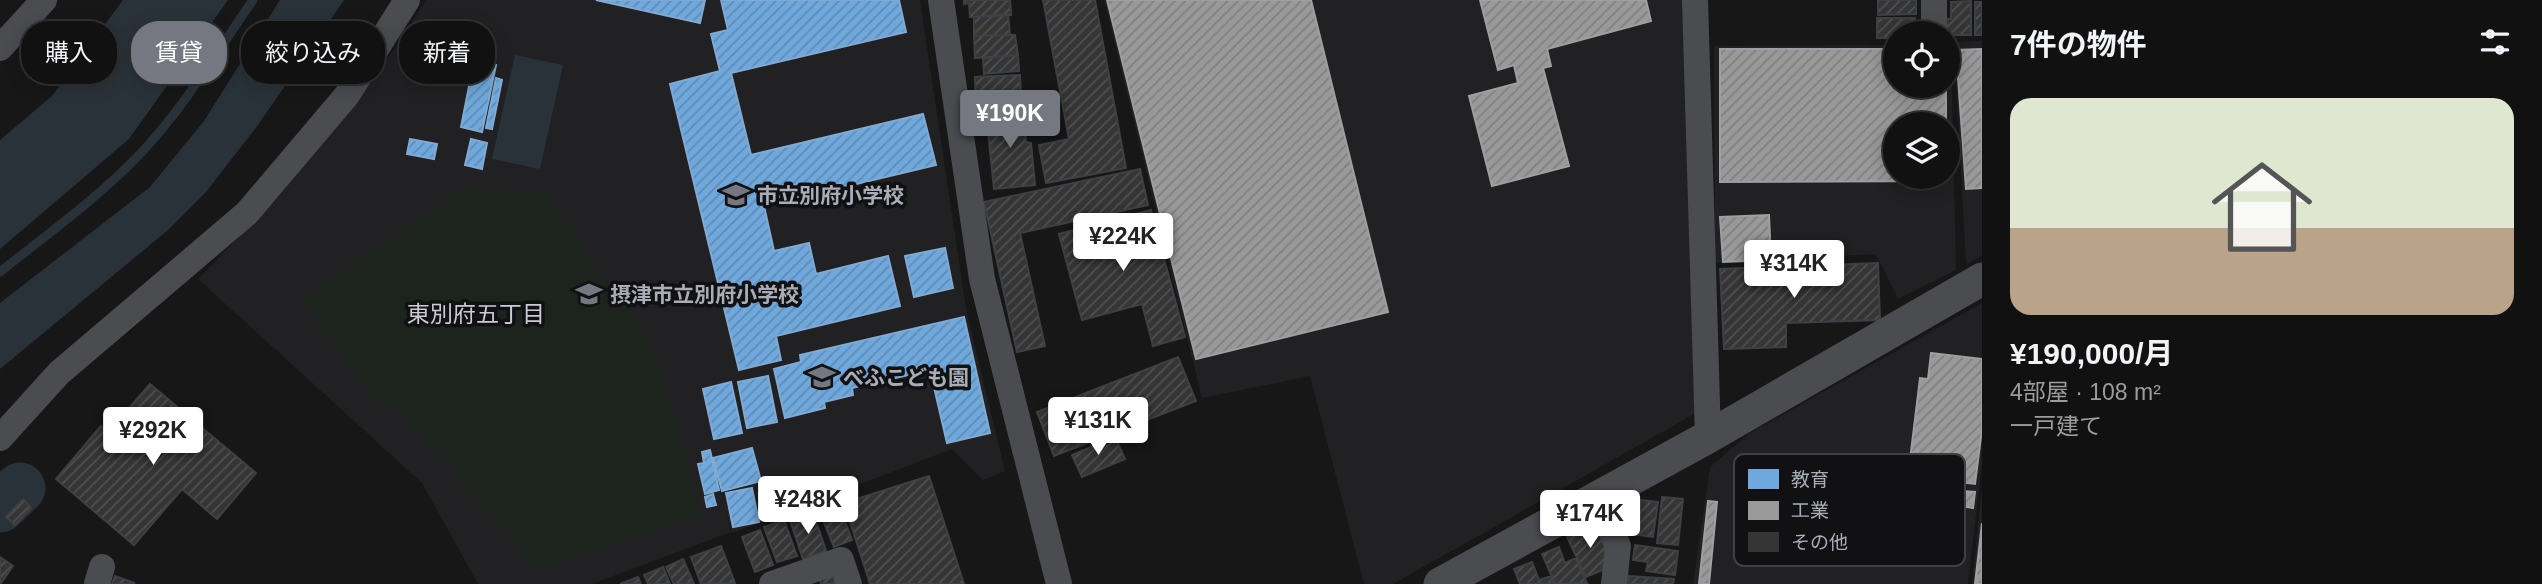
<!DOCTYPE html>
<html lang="ja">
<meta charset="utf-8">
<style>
body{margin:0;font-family:Helvetica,"Noto Sans JP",sans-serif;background:#1a1a1a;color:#f1f3f6;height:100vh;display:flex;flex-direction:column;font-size:26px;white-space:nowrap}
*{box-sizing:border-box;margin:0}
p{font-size:23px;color:#9c9d9f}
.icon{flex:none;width:38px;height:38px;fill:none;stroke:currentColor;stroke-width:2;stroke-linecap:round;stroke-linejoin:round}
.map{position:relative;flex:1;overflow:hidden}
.panel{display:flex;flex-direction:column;background:#111;width:560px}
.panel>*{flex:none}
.top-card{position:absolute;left:21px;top:21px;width:665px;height:63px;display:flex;gap:14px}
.fabs{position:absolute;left:1883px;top:21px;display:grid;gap:14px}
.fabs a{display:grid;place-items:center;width:77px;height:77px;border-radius:50%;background:#111;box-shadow:0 4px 18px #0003,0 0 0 2px #303131;font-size:35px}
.price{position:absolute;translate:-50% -60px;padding:0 16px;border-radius:7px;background:#fff;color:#222;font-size:23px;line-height:46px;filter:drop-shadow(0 2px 4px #0008)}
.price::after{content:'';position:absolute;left:50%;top:42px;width:21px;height:16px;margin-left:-10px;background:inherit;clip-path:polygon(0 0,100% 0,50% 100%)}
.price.current{background:#757880;color:#fff}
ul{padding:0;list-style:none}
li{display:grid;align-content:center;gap:14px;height:371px;padding:0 28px}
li+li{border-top:2px solid #303131}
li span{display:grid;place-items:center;height:217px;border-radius:21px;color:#555}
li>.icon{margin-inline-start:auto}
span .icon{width:126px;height:126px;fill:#fffc;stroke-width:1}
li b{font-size:30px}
h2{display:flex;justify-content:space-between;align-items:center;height:84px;padding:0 28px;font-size:30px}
.chip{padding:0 24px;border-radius:28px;background:#111;box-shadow:0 4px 18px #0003,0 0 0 2px #303131;font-size:24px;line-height:63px}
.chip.current{background:#757880;color:#fff}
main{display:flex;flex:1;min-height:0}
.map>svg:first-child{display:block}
.built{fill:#212123;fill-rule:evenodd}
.pitch{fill:#1d241e}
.water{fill:#2a3239}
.schools{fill:url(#schools-hatch);stroke:#80aad1;stroke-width:2}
.industry{fill:url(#industry-hatch);stroke:#9e9fa2;stroke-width:2}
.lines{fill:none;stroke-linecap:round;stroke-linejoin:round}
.stream{stroke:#2a3239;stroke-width:9}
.river{stroke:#2a3239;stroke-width:51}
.building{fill:url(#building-hatch);stroke:#3f4043;stroke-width:2}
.minor{stroke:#4b4c50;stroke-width:26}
.tertiary{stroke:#4b4c50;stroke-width:33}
.labels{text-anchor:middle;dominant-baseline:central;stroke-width:7;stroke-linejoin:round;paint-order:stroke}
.poi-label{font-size:21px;font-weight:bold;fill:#a8adb8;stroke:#111113;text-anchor:start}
.neighbourhood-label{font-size:23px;fill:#c9ccd4;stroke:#111113}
.key{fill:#111113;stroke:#3e4045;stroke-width:2}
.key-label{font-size:19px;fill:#a8adb8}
</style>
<main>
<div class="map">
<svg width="1982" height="584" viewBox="0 0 1982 584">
<defs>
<pattern id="schools-hatch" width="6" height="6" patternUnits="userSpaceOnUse" patternTransform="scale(1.75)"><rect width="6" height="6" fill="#6fa8dc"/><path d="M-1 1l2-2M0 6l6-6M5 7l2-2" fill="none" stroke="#608bb3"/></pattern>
<pattern id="industry-hatch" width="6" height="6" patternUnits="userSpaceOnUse" patternTransform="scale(1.75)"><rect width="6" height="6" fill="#999"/><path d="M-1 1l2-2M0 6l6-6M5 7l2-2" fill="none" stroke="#7f8080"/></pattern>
<pattern id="building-hatch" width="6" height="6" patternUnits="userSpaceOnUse" patternTransform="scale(1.75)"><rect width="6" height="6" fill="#353536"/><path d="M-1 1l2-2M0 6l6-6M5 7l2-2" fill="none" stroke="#4f5051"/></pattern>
</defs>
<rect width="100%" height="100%" fill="#171717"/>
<path class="built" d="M426 0H920L966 309 1005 471 983 480 952 449 732 533 725 507 731 532 592 584H478L422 483 198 279 277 198 401 40Z
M1104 0H1685L1696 413 1393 584H1364L1310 376 1202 398Z
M1982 41V255L1966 264 1954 42Z
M1948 44H1951L1956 270 1898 299 1876 254 1715 263 1714 46 1895 45V86H1948ZM1895 124H1948V177H1895Z
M1982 303V462L1968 584H1693L1710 467 1750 433Z
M1982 488V584H1972Z"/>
<path class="pitch" d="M466 186 546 194 654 348 700 514 538 569 394 406H378L301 300Z"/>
<path class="water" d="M123 0H228L129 139 0 249V140L52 96Z
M280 0H344L258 125 206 192 168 230 0 369V303L150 187 204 121Z
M515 55 563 65 540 169 492 159Z"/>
<path class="schools" d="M596 0H705L700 23Z
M721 0H899L906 32 731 73 751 155 923 114 936 165 764 206 774 251 809 243 816 274 888 256 900 306 776 336 781 360 739 370 670 84 720 71 711 34 728 30Z
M474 61 496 65 482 132 461 127Z
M496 78 502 80 492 129 486 128Z
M410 139 437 144 434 159 407 154Z
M471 139 487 143 482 169 465 165Z
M945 248 953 288 914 297 905 256Z
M964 317 990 433 947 443 930 370 852 388 853 395 824 402 825 408 785 418 774 369 801 362 800 355Z
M768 376 777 422 747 428 738 382Z
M731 382 742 433 714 439 703 389Z
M752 448 761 481 722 491 713 458Z
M710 450 719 490 705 494 698 464 704 463 702 452Z
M752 488 759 522 733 527 726 493Z
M775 489 780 509 763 513 759 493Z
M713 494 716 505 707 507 705 497Z"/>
<path class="industry" d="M1107 0H1311L1388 312 1196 359Z
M1480 0H1646L1651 21 1547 49 1551 66 1543 68 1569 166 1492 186 1469 96 1518 83 1514 65 1498 70Z
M1720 49H1895V86H1946V124H1895V177H1946V181L1720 182Z
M1982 49V188L1966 189 1956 50Z
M1769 215 1771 260 1723 262 1720 217Z
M1931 353 1982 359V429L1975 484 1917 477 1919 462 1910 460 1920 378 1928 379Z
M1963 491 1975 492 1973 508 1961 506Z
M1708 501 1717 502 1709 584H1699Z
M1982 523V584H1975Z"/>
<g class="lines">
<path class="stream" d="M0 272C46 235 98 198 139 155 183 109 217 52 253 0"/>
<path class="river" d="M0 507 20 488"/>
</g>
<path class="building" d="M964 0H1010L1011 15 970 17 969 3 964 4Z
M1043 0H1095L1126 168 1046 183 1039 145 1069 139Z
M1878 0H1916V14L1878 15Z
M1971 1V35H1948V33H1943V19H1951V2Z
M1975 2H1982V35H1975Z
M1008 14 1010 35 974 36V17Z
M1877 18H1915V33H1895V38H1877Z
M1010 35H1015L1018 55 975 58 974 36Z
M1018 55 1019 71 984 74 983 58Z
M1020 75 1021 98H1009V108L976 110 975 77Z
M1022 108 1026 142 1031 143 1035 185 994 189 986 112Z
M1140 169 1148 205 1020 233 1045 346 1017 352 984 202Z
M1151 210 1185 337 1153 346 1142 304 1082 320 1059 234Z
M1878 263 1880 320 1786 323V347L1724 349 1720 269Z
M1178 357 1196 401 1054 456 1037 412Z
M150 384 256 473 217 519 182 489 134 545 56 479 101 426 108 433Z
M1115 437 1125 459 1082 477 1072 455Z
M929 476 964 584H870L844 503Z
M1662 497 1683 499 1678 545 1657 543Z
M23 499 31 508 15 525 6 517Z
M1641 500 1658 502 1653 537 1623 533 1624 521 1620 520 1621 509 1630 510 1631 505 1640 506Z
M837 501 852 540 834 547 818 508Z
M813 512 826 551 803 559 790 520Z
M784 520 797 556 777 562 764 527Z
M1590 527 1593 531 1603 530 1611 562 1602 565 1605 569 1586 577 1567 537Z
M760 530 773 565 755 572 742 537Z
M1635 545 1678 551 1675 575 1646 571 1648 562 1633 560Z
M721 546 735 583 701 584 691 557Z
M1559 547 1565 563 1576 558 1587 583 1555 584 1542 554Z
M0 557 13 566 1 583H0Z
M683 559 694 584H674L666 567Z
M1532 562 1539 580 1551 576 1554 584H1520L1514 569Z
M663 567 670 584H648L644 575Z
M838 573 842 584H821L820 579Z
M115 576 134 583 133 584H112Z
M1629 576 1674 579 1673 584H1628Z
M638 577 641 584H620Z"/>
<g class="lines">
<path class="minor" d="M941 0 982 279 1059 584
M1695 0 1708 437
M1934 0V26
M0 48 44 0
M0 438 59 373 247 213 347 95 407 0
M1596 498 1618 546 1614 584
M97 584 102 567
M772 584 841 560 849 584"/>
<path class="tertiary" d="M1440 584 1708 437 1982 279"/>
</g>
<defs>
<symbol id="school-bare" viewBox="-9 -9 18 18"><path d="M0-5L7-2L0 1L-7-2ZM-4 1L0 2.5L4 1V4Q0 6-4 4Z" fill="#757880" stroke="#111113" stroke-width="2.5" paint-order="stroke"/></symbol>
</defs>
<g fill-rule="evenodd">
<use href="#school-bare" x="717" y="176" width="38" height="38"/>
<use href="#school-bare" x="570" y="275" width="38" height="38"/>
<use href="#school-bare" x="803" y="358" width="38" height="38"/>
</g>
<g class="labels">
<g class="poi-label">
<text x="757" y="195">市立別府小学校</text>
<text x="610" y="294">摂津市立別府小学校</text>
<text x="843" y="377">べふこども園</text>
</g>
<g class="neighbourhood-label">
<text x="476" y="314">東別府五丁目</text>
</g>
</g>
<rect x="1734" y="454" width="231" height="112" rx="10" class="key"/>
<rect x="1748" y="469" width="31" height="20" fill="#6fa8dc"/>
<rect x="1748" y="501" width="31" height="19" fill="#999"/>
<rect x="1748" y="532" width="31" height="20" fill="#353536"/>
<g class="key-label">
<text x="1791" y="486">教育</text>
<text x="1791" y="517">工業</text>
<text x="1791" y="549">その他</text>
</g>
</svg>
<div class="fabs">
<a><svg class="icon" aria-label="locate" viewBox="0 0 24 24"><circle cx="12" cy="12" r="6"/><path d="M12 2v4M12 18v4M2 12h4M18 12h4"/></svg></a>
<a><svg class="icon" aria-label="layers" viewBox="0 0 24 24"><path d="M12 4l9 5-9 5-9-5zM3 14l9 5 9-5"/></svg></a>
</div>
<b class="price current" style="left:1010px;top:150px">¥190K</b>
<b class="price" style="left:1123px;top:273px">¥224K</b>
<b class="price" style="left:1794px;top:300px">¥314K</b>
<b class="price" style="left:1098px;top:457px">¥131K</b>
<b class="price" style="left:153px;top:467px">¥292K</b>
<b class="price" style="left:808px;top:536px">¥248K</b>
<b class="price" style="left:1590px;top:550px">¥174K</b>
<div class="top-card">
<a class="chip">購入</a>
<a class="chip current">賃貸</a>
<a class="chip">絞り込み</a>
<a class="chip">新着</a>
</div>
</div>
<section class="panel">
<h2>7件の物件<svg class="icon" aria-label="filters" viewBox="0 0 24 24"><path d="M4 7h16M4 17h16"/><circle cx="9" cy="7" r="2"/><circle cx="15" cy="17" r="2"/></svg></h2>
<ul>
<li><span style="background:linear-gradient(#dfe7d0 60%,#b9a48a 0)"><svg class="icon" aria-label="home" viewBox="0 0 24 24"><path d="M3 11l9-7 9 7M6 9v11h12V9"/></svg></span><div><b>¥190,000/月</b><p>4部屋 · 108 m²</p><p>一戸建て</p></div></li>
</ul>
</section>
</main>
